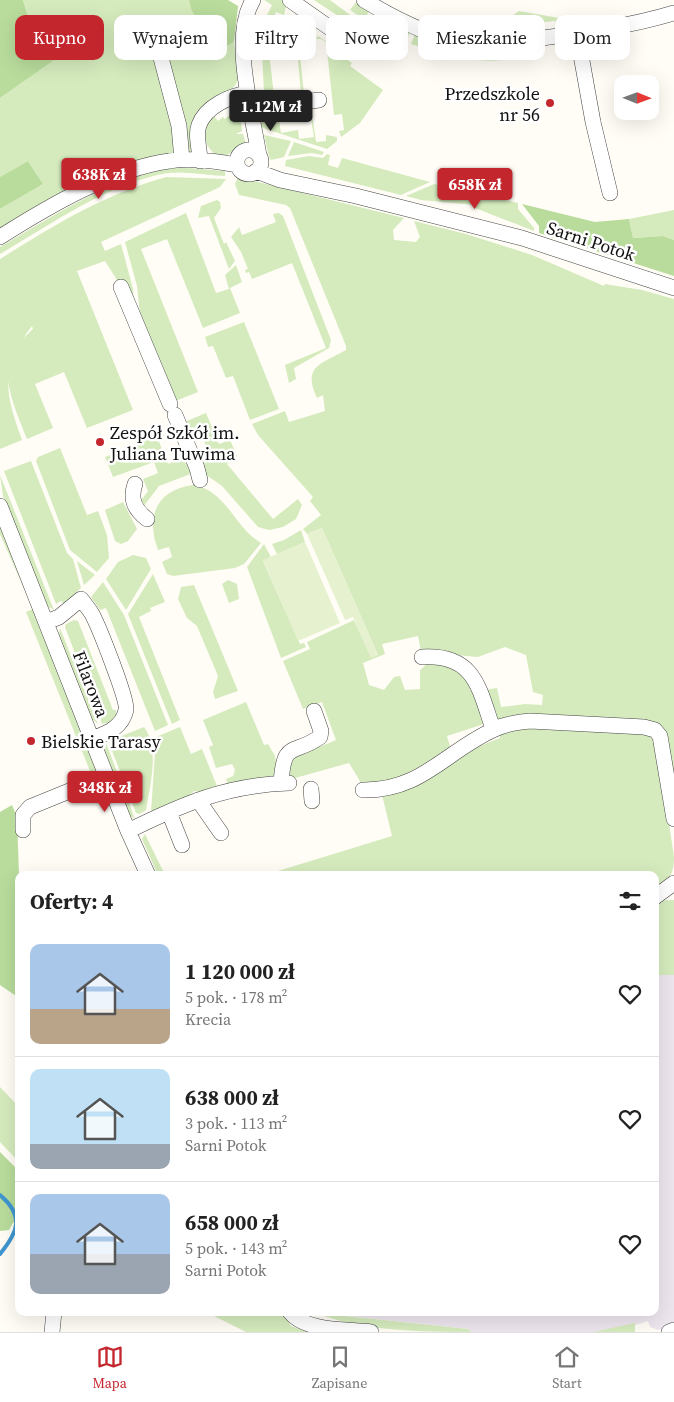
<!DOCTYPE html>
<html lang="pl">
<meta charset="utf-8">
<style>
body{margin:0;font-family:"Source Serif 4",serif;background:#f6f6f6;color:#222;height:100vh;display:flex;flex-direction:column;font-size:19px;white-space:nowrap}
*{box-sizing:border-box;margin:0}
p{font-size:16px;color:#767676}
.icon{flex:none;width:28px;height:28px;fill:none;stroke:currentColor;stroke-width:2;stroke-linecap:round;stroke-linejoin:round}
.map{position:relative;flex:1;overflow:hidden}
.details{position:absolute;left:15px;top:871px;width:644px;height:445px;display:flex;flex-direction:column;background:#fff;border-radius:10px;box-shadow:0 5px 20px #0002}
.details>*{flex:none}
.top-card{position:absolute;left:15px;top:15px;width:645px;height:45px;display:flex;gap:10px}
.needle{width:32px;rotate:91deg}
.controls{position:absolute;left:614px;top:75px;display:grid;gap:10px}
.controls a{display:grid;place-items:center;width:45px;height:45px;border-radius:10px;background:#fff;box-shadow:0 5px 20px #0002;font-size:25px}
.price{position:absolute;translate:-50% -42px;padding:0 11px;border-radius:5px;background:#c4262e;color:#fff;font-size:16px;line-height:32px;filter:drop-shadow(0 1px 2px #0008)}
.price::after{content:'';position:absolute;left:50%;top:30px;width:15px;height:11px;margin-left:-8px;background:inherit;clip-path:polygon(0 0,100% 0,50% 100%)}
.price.selected{background:#222;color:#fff}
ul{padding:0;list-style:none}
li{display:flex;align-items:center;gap:15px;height:125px;padding:0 15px}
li+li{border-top:1px solid #e0e0e0}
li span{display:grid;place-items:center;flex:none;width:140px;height:100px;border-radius:10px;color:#555}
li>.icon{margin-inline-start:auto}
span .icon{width:60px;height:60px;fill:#fffc;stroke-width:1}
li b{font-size:21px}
h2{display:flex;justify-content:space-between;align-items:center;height:60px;padding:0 15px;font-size:21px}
.chip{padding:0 18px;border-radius:10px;background:#fff;box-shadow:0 5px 20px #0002;font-size:18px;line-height:45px}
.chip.selected{background:#c4262e;color:#fff}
.menu{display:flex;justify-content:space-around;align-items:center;height:70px;border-top:1px solid #e0e0e0;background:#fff;font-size:14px;color:#767676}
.menu a{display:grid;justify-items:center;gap:2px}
.menu .selected{color:#c4262e}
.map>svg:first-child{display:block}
.industrial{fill:#eee6ef}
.green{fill:#d5ebbd}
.forest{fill:#b9dc9c}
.pitch{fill:#e6f2cf}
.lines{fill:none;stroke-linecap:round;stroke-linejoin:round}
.stream{stroke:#3f96cf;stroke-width:4}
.minor-casing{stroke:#444;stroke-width:16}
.minor{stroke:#fff;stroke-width:15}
.poi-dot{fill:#c4262e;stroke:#fff;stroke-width:2}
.labels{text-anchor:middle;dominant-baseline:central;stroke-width:5;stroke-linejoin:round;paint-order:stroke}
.poi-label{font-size:18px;fill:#111;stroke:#fff;text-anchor:start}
.street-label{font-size:18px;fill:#111;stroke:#fff}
</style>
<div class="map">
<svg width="674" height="1332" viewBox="0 0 674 1332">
<rect width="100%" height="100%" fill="#fffdf5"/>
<path class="industrial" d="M674 900V1324L658 1330 650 1327 648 1321 613 1332H471L468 1329 321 1313 655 1312V901Z"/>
<path class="green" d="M23 0H189L191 9 223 48 234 42 239 78 235 86 205 108 191 128V153H174L148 158 0 229V209L43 184 28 161 0 177V98L63 54 33 34Z
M264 0H282L286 6 284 15 276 12 267 34 274 96 283 95 282 98 264 101 256 95 264 92 261 35 262 25 272 5Z
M314 0H330L369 29 362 35 355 30 356 28Z
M356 2 369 11 365 19 400 37 404 29 410 32 406 42 379 29 350 10Z
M519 11 559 18 560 29 556 30 555 21 487 29 488 20 505 21Z
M297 12 299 13 295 20 308 28 313 22 310 31 302 28 298 37 304 94H312L293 97 301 94 296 37 300 25 292 21Z
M594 16 595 24 566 26 567 20Z
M415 34 421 36 418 45 439 52 487 59 488 50 520 47V51L516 52 515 58C481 66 444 55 411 44Z
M318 36 346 54 349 49 351 50 345 58 352 63 350 66 383 90 360 123 341 137 339 131 344 130 342 114 334 115 326 42 321 39H316Z
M309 107H311L316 142 326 141V135L337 137V141L327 149 260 127V117L265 114 278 112 281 133 298 130 299 139 314 137Z
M237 108 240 112 242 131 236 134H243L246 144 227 155H216C202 144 201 128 214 116L218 121 223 117 225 119 232 113 230 111Z
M264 135 291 141 284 157 271 160 269 157Z
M294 142 324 152 322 155 312 153 288 156Z
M327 154 330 155 328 165 338 168 342 158 430 182 401 195 285 166 286 160 309 156 323 158Z
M175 167 225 171V176C206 175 186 171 168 173 110 182 50 225 0 254V247C55 215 111 177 175 167Z
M167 177 226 179 220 187 101 242 105 251 121 244 133 289 134 306 124 280H117L105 261 77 271 133 410 87 428 64 372 35 384 53 428 27 439C17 413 0 378 11 351 17 342 26 336 33 329L32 326C0 366 4 391 22 440L0 449V259C53 226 106 193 167 177Z
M238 177 404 218 393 230 394 240 416 242 420 237 414 221 466 234 532 255 604 286 605 284 642 290 674 299V786L659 727 499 725 484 690 497 688 501 707 525 704 542 705 543 695 533 692 526 655 505 647 478 657 421 652 418 636 382 644 385 654 363 663 369 685 384 690 394 677 400 676 405 690 420 689V670L428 663 451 664 468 680 487 723 447 736 451 750 412 777 363 786 349 763 288 780 291 761C302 751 322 747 336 740L322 702 303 709 283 661 310 649 307 642 354 620 371 657 378 655 322 528 307 534 303 529 321 515 310 501 313 497 258 435 252 424 285 411 289 422 325 411 323 395 317 398C302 366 321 364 346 350V346L290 208 286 205 239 195 235 184Z
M434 184 518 203V209L534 228V231L475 208V205L421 200 406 196Z
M217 200 220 202 221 208 214 218 224 244 226 242 235 261 229 269 209 216 198 218 201 206Z
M674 210V240L663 236 633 238 629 219Z
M186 213 216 293 229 289 225 275 236 265 242 282 230 288 240 313 203 328 167 239 141 249 198 392 173 402 141 324 137 286 125 242Z
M279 213 283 216 331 340 329 348 294 368 296 379 289 383 285 365 326 348 292 263 252 279 249 272 246 273 245 270 248 269 241 252 231 237 239 227 242 235 276 222 273 214Z
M244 322 279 409 250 420 233 376 226 378 213 346 208 347 205 337Z
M206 413 219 444 230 440 237 456 227 464 273 519 298 499 302 505 296 519 283 527 269 530 258 527 222 486 205 474 199 456 208 451 199 428 188 432 182 423Z
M155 432 168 464 189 455 191 472 188 475 159 486 143 507 140 502 148 491 143 479 158 473 154 462 113 477 105 457 148 440 146 435Z
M60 448 87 515 98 511 107 535 109 558 97 572 70 550 36 461 38 457Z
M31 461 67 553 73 559 81 588 64 604 61 601 56 604 4 471Z
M0 475 54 610 47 606 3 496Z
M193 485C226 490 234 527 261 543L244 564 235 568 173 576 167 574 162 562 172 557 169 547 158 550C146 518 155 490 193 485Z
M123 502 137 529 128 541 121 544 115 541 105 510Z
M0 521 97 772 92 776 26 612 33 609 0 534Z
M301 530 305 542 277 554 272 544 284 540Z
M264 544 271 557 263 561 300 644 304 643 306 647 281 658 247 567Z
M133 555 146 558 151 569 126 610 106 579 118 562Z
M77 561 95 575 84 585Z
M153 574 165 602 150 608 151 611 139 617 180 720 172 724 128 614Z
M228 580 237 584 239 599 229 603 222 584Z
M103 582 124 615 168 725 155 731 106 608 100 610 91 597Z
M194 585 238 691 215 699 213 692 218 676 197 626 187 618 178 599 181 587Z
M74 620 78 621 113 710H116V716L111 722 102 724 65 627 66 624Z
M60 628 98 724 91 718 59 635Z
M246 702 264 745 268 744 275 756 278 774 270 781 228 785 226 779 233 776 235 770 232 764 216 768 209 747 213 745 203 720Z
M517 725 646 732 657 741 674 857C674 875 669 880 655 890V875H265L392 836 382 795 467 751 500 738 498 731Z
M144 727C160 748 150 786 146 810L139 814 136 813 111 748V744L116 742 114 739Z
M180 727 191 754 202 749 217 786 207 793 194 791 188 797 151 813 156 737Z
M106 743 135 819 129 815 104 755Z
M145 834 165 875H158L142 839Z
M674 900V975H655V901Z
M0 1087 19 1107V1162L0 1142Z
M208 1313H283L291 1326 308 1332H246Z
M317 1313 468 1329 471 1332C424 1332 359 1331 317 1313Z
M635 1323V1332H593Z"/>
<path class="forest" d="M0 0H23L33 34 55 35 63 54 0 98Z
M189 0H228L238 6 234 42 223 48 210 43 191 9Z
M28 161 43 184 0 209V177Z
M522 204 595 222 629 219 633 238 663 236 674 240V276L539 233V226Z
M12 805 17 817 19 875V998L0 985V812Z
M0 1152 19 1171V1221L13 1223 9 1230 0 1231Z"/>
<path class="pitch" d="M322 528 378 655 371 658 353 617 345 620 307 534Z
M305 542 340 623 298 641 263 560Z"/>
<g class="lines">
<path class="stream" d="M0 1195C25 1216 18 1232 0 1254"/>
<defs>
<path id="minor" d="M253 0C230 38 253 114 259 156
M290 0 354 45
M364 0C395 19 430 37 466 43 491 47 518 41 542 38 587 32 631 26 674 13
M577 33 593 122 610 193
M160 54 179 126 182 160
M250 109 319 100
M237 162a12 12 0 1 1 24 0a12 12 0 1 1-24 0Z
M200 161C200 150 195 135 199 125 206 106 230 96 248 93
M256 171 280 180 356 196 522 238 674 288
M0 237C49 206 112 169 169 161 191 157 216 161 237 165
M121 287 170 404
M175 415 197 468 200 480
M135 484C130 499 134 509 147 519
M0 506 128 831 148 875
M47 622 59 617 81 599C85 604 89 609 92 614 99 627 128 700 126 710 122 728 107 733 92 739
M422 657C475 654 479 688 493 729
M281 783C284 739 293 756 320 737L321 731 314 711
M311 789 312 801
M363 790C421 791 445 752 493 730 504 724 518 722 530 721L644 727 655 730 660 736 674 819
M198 800 221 833
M169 812 182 845
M23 830V815L30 807 106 776
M128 831C183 804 226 785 289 783
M655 897 674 883
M290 1312C306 1332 347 1329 371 1332
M52 1332 54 1312
M669 1332 674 1330"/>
</defs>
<use href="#minor" class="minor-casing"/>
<use href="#minor" class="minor"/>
</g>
<g class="poi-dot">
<circle cx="550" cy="103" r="5"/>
<circle cx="100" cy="442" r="5"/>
<circle cx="31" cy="741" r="5"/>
</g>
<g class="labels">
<g class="poi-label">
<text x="540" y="93" text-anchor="end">Przedszkole<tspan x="540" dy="21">nr 56</tspan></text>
<text x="110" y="432">Zespół Szkół im.<tspan x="110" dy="21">Juliana Tuwima</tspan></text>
<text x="41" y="741">Bielskie Tarasy</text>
</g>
<g class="street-label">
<text transform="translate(591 241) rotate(18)">Sarni Potok</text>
<text transform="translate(91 684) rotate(69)">Filarowa</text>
</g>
</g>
</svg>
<div class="controls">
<a><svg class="needle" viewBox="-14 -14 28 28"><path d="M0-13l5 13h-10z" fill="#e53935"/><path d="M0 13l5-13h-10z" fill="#767676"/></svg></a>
</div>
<b class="price selected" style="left:271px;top:132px">1.12M zł</b>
<b class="price" style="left:99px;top:200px">638K zł</b>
<b class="price" style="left:475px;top:210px">658K zł</b>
<b class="price" style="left:105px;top:813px">348K zł</b>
<div class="top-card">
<a class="chip selected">Kupno</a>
<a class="chip">Wynajem</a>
<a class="chip">Filtry</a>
<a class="chip">Nowe</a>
<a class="chip">Mieszkanie</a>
<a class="chip">Dom</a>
</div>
<section class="details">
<h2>Oferty: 4<svg class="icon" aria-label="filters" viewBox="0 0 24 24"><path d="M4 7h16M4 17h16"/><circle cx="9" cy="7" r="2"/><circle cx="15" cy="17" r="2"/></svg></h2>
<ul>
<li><span style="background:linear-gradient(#a9c7e8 65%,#b9a48a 0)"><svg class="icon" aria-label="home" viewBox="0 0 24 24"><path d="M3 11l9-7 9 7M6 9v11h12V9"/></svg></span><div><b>1 120 000 zł</b><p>5 pok. · 178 m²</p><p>Krecia</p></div><svg class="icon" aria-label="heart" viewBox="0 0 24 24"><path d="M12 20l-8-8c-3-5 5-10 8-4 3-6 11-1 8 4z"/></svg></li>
<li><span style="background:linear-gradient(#bfe0f5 75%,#9aa5b1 0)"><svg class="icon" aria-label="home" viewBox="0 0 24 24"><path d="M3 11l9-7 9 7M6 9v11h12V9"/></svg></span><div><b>638 000 zł</b><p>3 pok. · 113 m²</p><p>Sarni Potok</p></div><svg class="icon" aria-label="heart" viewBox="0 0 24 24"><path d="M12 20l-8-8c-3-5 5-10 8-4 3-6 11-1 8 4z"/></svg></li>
<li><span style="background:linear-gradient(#a9c7e8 60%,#9aa5b1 0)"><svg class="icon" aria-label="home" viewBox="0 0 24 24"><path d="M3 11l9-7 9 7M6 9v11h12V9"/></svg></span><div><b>658 000 zł</b><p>5 pok. · 143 m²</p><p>Sarni Potok</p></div><svg class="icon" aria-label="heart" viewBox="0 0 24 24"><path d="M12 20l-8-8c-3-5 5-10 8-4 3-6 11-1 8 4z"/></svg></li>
</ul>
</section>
</div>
<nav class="menu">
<a class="selected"><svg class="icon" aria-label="map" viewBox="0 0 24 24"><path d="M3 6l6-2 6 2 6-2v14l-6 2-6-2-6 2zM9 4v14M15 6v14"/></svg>Mapa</a>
<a><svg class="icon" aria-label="saved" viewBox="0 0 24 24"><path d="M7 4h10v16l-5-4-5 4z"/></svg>Zapisane</a>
<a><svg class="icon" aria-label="home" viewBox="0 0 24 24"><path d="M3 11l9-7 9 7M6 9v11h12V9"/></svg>Start</a>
</nav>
